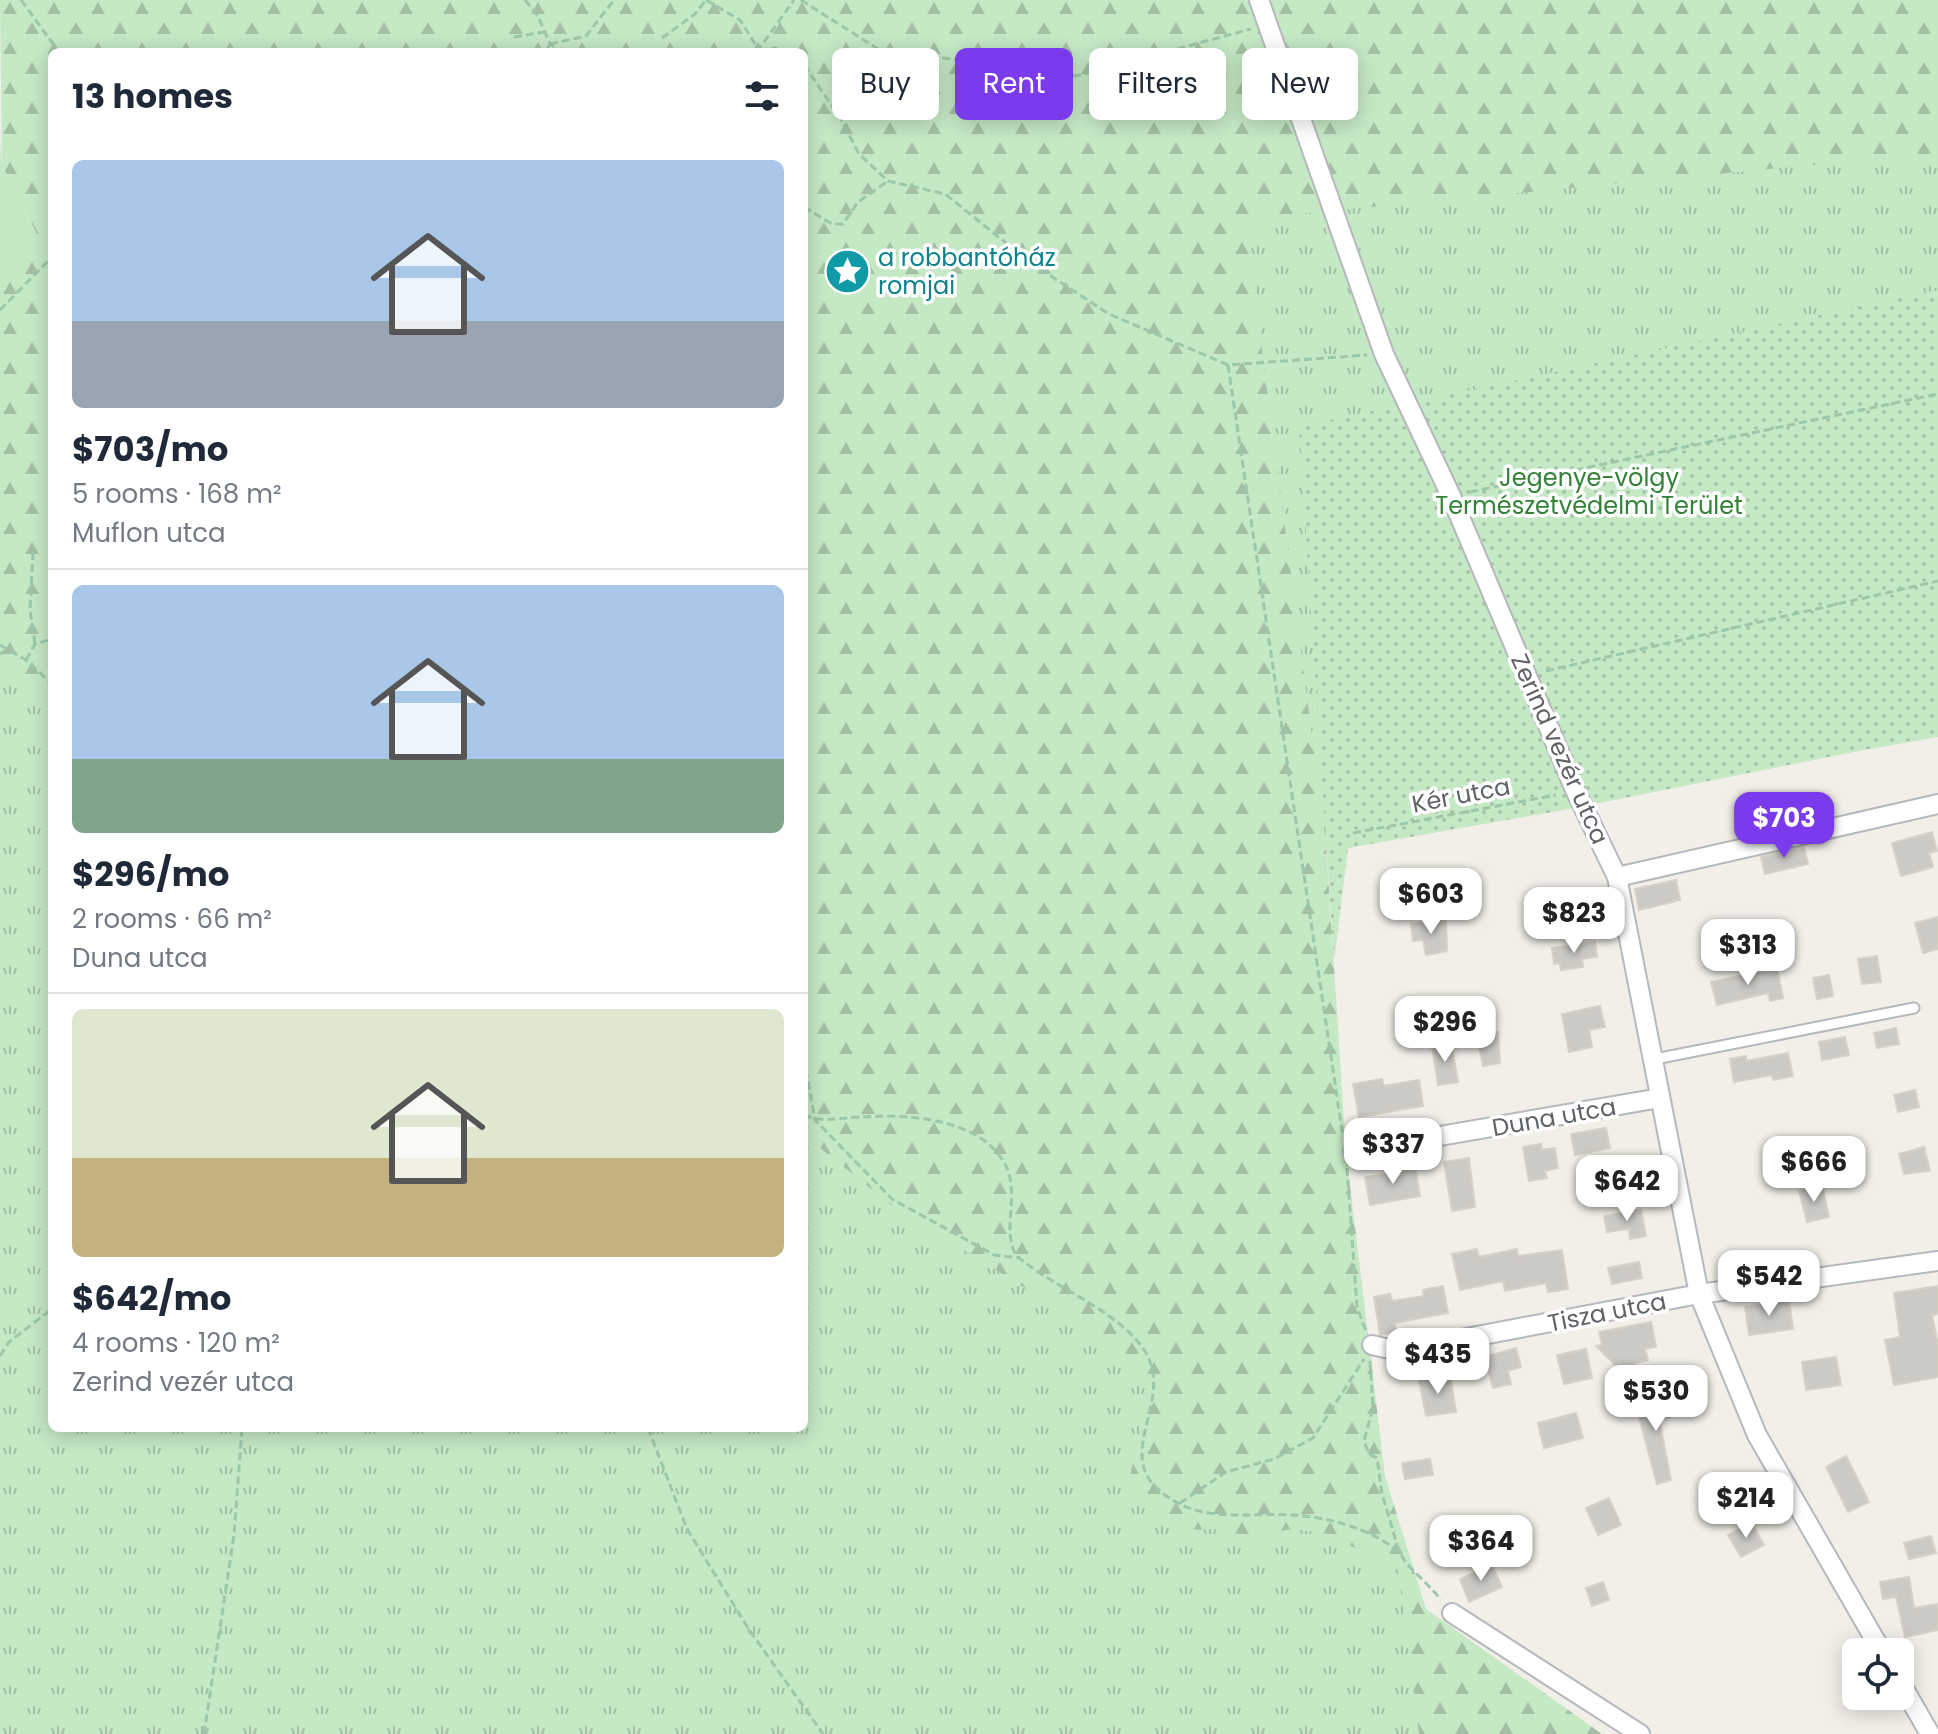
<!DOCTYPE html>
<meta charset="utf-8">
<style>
body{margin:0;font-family:Poppins,sans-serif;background:#f6f6f7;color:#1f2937;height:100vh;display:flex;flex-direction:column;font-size:30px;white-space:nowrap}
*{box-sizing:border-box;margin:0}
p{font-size:26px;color:#747a83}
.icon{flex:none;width:44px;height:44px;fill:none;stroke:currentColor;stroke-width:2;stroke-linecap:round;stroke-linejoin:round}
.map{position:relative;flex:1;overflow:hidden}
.details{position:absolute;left:48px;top:48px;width:760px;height:1384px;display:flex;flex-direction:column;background:#fff;border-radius:12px;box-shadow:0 4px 20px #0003}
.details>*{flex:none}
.banner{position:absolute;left:832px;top:48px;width:760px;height:72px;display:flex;gap:16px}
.controls{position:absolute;left:1842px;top:1638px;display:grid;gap:16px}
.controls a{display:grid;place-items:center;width:72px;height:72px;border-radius:12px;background:#fff;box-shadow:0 4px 20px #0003;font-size:40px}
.price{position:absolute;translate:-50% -68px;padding:0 18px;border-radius:16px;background:#fff;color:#222;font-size:26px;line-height:52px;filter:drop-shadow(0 2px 4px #0008)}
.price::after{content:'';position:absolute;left:50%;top:48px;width:24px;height:18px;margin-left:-12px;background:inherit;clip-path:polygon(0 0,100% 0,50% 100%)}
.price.selected{background:#7c3aed;color:#fff}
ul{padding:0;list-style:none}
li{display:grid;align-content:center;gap:16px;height:424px;padding:0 24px}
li+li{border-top:2px solid #e0e1e3}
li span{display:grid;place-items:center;height:248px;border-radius:12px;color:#555}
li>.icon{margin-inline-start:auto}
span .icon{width:144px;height:144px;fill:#fffc;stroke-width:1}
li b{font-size:34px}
h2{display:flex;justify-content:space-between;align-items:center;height:96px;padding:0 24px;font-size:34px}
.chip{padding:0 28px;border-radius:12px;background:#fff;box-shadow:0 4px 20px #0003;font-size:28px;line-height:72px}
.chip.selected{background:#7c3aed;color:#fff}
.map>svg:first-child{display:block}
.grass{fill:#c5e8c5}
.forest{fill:url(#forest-firs);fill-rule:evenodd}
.park{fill:url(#park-tufts)}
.garden{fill:url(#garden-dots)}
.building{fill:#cccac5;stroke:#d6d1c6;stroke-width:2}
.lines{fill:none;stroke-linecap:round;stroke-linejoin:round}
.lane-casing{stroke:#b5b8bc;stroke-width:13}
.street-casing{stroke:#b5b8bc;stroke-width:22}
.path{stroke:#9cc7a9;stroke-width:3;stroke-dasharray:8 4;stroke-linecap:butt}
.lane{stroke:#fff;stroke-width:9}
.street{stroke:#fff;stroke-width:18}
.labels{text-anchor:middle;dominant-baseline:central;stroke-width:7;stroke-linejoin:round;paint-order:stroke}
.culture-label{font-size:24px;fill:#0d838f;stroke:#fff;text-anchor:start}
.park-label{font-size:24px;fill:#348238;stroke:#fff}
.street-label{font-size:24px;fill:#5f6368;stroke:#fff}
</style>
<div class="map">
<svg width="1938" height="1734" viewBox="0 0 1938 1734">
<defs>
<pattern id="forest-firs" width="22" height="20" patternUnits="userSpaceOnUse" patternTransform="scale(2)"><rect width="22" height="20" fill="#c5e8c5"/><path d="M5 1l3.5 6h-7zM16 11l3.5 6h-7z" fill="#a3c0a4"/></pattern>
<pattern id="park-tufts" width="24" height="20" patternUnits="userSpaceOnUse" patternTransform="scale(2)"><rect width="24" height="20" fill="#c5e8c5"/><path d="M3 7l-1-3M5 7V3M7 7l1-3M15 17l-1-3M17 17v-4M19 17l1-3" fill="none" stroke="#a3c0a4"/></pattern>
<pattern id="garden-dots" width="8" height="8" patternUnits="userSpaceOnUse" patternTransform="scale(2)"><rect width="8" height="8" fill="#c5e8c5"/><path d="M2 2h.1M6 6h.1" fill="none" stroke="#a3c0a4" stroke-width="1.8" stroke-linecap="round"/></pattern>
</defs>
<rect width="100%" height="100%" fill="#f1efe8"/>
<path class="grass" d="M0 139 2 165 37 234 27 251 7 260 0 256Z"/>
<path class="forest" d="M0 0H1938V290L1299 428 1346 1152 1385 1476 1426 1609 1602 1734H0V256L7 260 26 251 37 234 2 165ZM52 52H804V1428H52Z"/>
<path class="park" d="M1938 153V737L1326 844 1245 219Z
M0 660 52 698V1428H804V1135L891 1205 1115 1344C1171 1401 1140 1413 1130 1479L1179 1530 1216 1529 1247 1536 1293 1529 1328 1534 1398 1570 1419 1734H0Z"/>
<path class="garden" d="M1938 290V735L1580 807 1348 848 1334 961 1299 427Z"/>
<path class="building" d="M1932 832 1937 851 1929 853 1933 867 1901 876 1892 843Z
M1804 847 1808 864 1765 874 1761 857Z
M1676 880 1680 900 1639 910 1635 889Z
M1572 896 1576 914 1547 920 1543 902Z
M1938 917V949L1923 953 1915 923Z
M1446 920 1447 951 1426 955 1423 940 1413 941 1411 924Z
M1595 942 1597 957 1582 959 1583 967 1561 970 1560 963 1554 964 1552 948Z
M1877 956 1881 982 1862 984 1858 959Z
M1777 968 1783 998 1770 1001 1768 993 1717 1005 1711 982Z
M1829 975 1833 996 1817 999 1813 978Z
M1600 1006 1605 1027 1589 1030 1592 1047 1569 1052 1562 1014Z
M1896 1028 1899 1044 1877 1048 1874 1033Z
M1498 1032 1500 1063 1483 1066 1477 1036Z
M1845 1037 1849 1055 1822 1060 1819 1042Z
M1451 1043 1458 1082 1438 1085 1432 1046Z
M1788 1053 1793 1076 1773 1080 1772 1075 1734 1082 1730 1059 1746 1056V1061Z
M1382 1079 1384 1086 1419 1080 1423 1106 1359 1117 1353 1084Z
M1915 1090 1919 1107 1898 1112 1894 1095Z
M1606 1128 1610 1148 1575 1155 1571 1134Z
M1541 1144 1542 1150 1555 1148 1558 1168 1545 1171 1547 1178 1529 1181 1523 1147Z
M1924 1147 1930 1171 1904 1174 1899 1154Z
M1469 1158 1475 1207 1452 1211 1444 1162Z
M1415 1165 1420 1196 1370 1205 1365 1177 1400 1172 1399 1167Z
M1822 1185 1829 1217 1807 1222 1799 1191Z
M1641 1210 1646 1236 1630 1239 1629 1229 1607 1232 1604 1216Z
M1477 1249 1479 1257 1517 1249 1518 1256 1562 1250 1568 1289 1548 1292 1546 1283 1505 1291 1503 1281 1460 1290 1452 1254Z
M1639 1262 1642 1278 1612 1284 1608 1268Z
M1443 1286 1448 1313 1395 1323 1396 1332 1380 1335 1374 1297 1390 1294 1392 1301 1424 1296 1423 1290Z
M1938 1286V1314L1932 1315 1938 1345V1377L1894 1385 1885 1340 1900 1337 1894 1293Z
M1789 1300 1793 1329 1749 1335 1745 1307Z
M1651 1322 1656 1347 1645 1349 1648 1360 1635 1363V1367L1620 1370 1596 1346 1602 1345 1599 1332Z
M1516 1348 1521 1367 1508 1371 1511 1384 1493 1388 1486 1362 1491 1355Z
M1586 1349 1592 1378 1564 1384 1557 1355Z
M1836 1357 1841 1385 1806 1390 1802 1362Z
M1450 1375 1456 1412 1426 1416 1419 1380Z
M1669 1395 1674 1416 1659 1419 1671 1480 1657 1484 1635 1402Z
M1576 1413 1583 1438 1544 1448 1538 1423Z
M1846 1456 1869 1502 1848 1512 1826 1467Z
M1430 1459 1433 1475 1405 1479 1402 1463Z
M1609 1498 1621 1525 1598 1535 1586 1508Z
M1751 1522 1764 1545 1741 1557 1728 1535Z
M1931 1536 1936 1553 1909 1559 1904 1543Z
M1492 1565 1502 1587 1469 1602 1460 1579Z
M1909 1577 1914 1608 1938 1604V1630L1905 1637 1896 1597 1883 1599 1880 1582Z
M1603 1582 1609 1600 1592 1606 1586 1588Z"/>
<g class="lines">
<defs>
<path id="lane" d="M1655 1059 1914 1008"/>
<path id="street" d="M1259 0 1384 354 1451 496 1576 792 1617 877 1699 1294 1757 1435 1882 1652
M1617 877 1938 804
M1353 1151 1660 1098
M1372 1345 1398 1351 1699 1294 1938 1261
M1452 1613 1640 1734
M1900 1682 1930 1734"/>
</defs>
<use href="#lane" class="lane-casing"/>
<use href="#street" class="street-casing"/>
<path class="path" d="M21 0 59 52
M525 0 538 16 550 44 562 52
M706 0 740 20 759 50
M801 0 878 49 1076 76 1251 29
M514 37 544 32
M662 38 695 14 706 0
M550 44 586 36 614 0
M759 50 775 48 786 52
M545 52 550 44
M757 52 794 0
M804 65 841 119 859 154 888 181 945 194 1031 263 1109 314 1228 365 1367 355
M804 207 832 224H843L858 202 888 181
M0 310 52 257
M1228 365 1343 1137
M1470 492 1938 394
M33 552 30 610 35 644
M0 645 26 660 52 684
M0 654 8 649
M26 660 35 644 52 639
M1546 671 1938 581
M1353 833 1556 795
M804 1058 815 1120 892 1199 994 1255 1020 1258
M804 1115C824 1123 838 1118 859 1117 906 1114 979 1117 1005 1164 1021 1194 1001 1230 1016 1255 1052 1288 1129 1314 1149 1359 1169 1405 1116 1455 1160 1491 1200 1525 1247 1512 1294 1515 1326 1517 1373 1529 1397 1551 1402 1554 1404 1561 1408 1565 1419 1577 1431 1587 1441 1600
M1347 1168 1357 1307 1366 1331
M0 1356 9 1342 52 1309
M1370 1361 1373 1408 1364 1441 1369 1454 1377 1458 1382 1494 1399 1551
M648 1428 687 1529 748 1628 823 1734
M1180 1503 1226 1472 1274 1459 1313 1438 1364 1359
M204 1734 234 1535 242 1428"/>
<use href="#lane" class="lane"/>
<use href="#street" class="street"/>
</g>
<defs>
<symbol id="sight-disc" viewBox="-11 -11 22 22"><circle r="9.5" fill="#0f9aa8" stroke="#fff"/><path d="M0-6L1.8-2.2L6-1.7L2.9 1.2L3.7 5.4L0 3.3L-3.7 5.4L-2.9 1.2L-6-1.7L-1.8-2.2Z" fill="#fff"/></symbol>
</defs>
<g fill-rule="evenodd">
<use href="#sight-disc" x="822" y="246" width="51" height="51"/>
</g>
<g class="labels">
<g class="culture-label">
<text x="878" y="257">a robbantóház<tspan x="878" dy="28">romjai</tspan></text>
</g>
<g class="park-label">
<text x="1589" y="477">Jegenye-völgy<tspan x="1589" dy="28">Természetvédelmi Terület</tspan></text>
</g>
<g class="street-label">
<text transform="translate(1560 749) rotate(66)">Zerind vezér utca</text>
<text transform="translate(1461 795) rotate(-11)">Kér utca</text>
<text transform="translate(1554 1117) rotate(-10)">Duna utca</text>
<text transform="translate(1607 1312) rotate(-11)">Tisza utca</text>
</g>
</g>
</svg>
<div class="controls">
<a><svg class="icon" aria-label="locate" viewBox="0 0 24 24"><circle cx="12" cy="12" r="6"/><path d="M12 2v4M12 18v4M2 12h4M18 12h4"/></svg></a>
</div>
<b class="price selected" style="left:1784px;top:860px">$703</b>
<b class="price" style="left:1431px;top:936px">$603</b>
<b class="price" style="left:1574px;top:955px">$823</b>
<b class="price" style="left:1748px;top:987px">$313</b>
<b class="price" style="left:1445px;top:1064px">$296</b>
<b class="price" style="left:1393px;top:1186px">$337</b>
<b class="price" style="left:1814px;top:1204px">$666</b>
<b class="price" style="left:1627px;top:1223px">$642</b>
<b class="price" style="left:1769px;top:1318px">$542</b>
<b class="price" style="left:1438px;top:1396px">$435</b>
<b class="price" style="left:1656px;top:1433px">$530</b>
<b class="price" style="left:1746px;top:1540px">$214</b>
<b class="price" style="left:1481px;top:1583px">$364</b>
<div class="banner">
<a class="chip">Buy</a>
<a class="chip selected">Rent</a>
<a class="chip">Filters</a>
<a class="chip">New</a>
</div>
<section class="details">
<h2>13 homes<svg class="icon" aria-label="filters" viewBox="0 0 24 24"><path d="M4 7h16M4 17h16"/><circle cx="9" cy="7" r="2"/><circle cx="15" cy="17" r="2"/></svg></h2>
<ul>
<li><span style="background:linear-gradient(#a9c7e8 65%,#9aa5b1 0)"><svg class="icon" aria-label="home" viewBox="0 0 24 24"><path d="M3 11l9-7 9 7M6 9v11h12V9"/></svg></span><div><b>$703/mo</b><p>5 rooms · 168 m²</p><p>Muflon utca</p></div></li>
<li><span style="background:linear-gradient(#a9c7e8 70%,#7fa58c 0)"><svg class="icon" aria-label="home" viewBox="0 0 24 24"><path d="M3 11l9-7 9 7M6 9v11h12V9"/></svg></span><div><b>$296/mo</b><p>2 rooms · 66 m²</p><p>Duna utca</p></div></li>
<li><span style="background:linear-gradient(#dfe7d0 60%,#c2b280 0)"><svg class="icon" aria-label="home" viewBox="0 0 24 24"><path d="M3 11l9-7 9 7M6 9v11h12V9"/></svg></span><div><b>$642/mo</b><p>4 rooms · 120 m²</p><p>Zerind vezér utca</p></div></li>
</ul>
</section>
</div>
